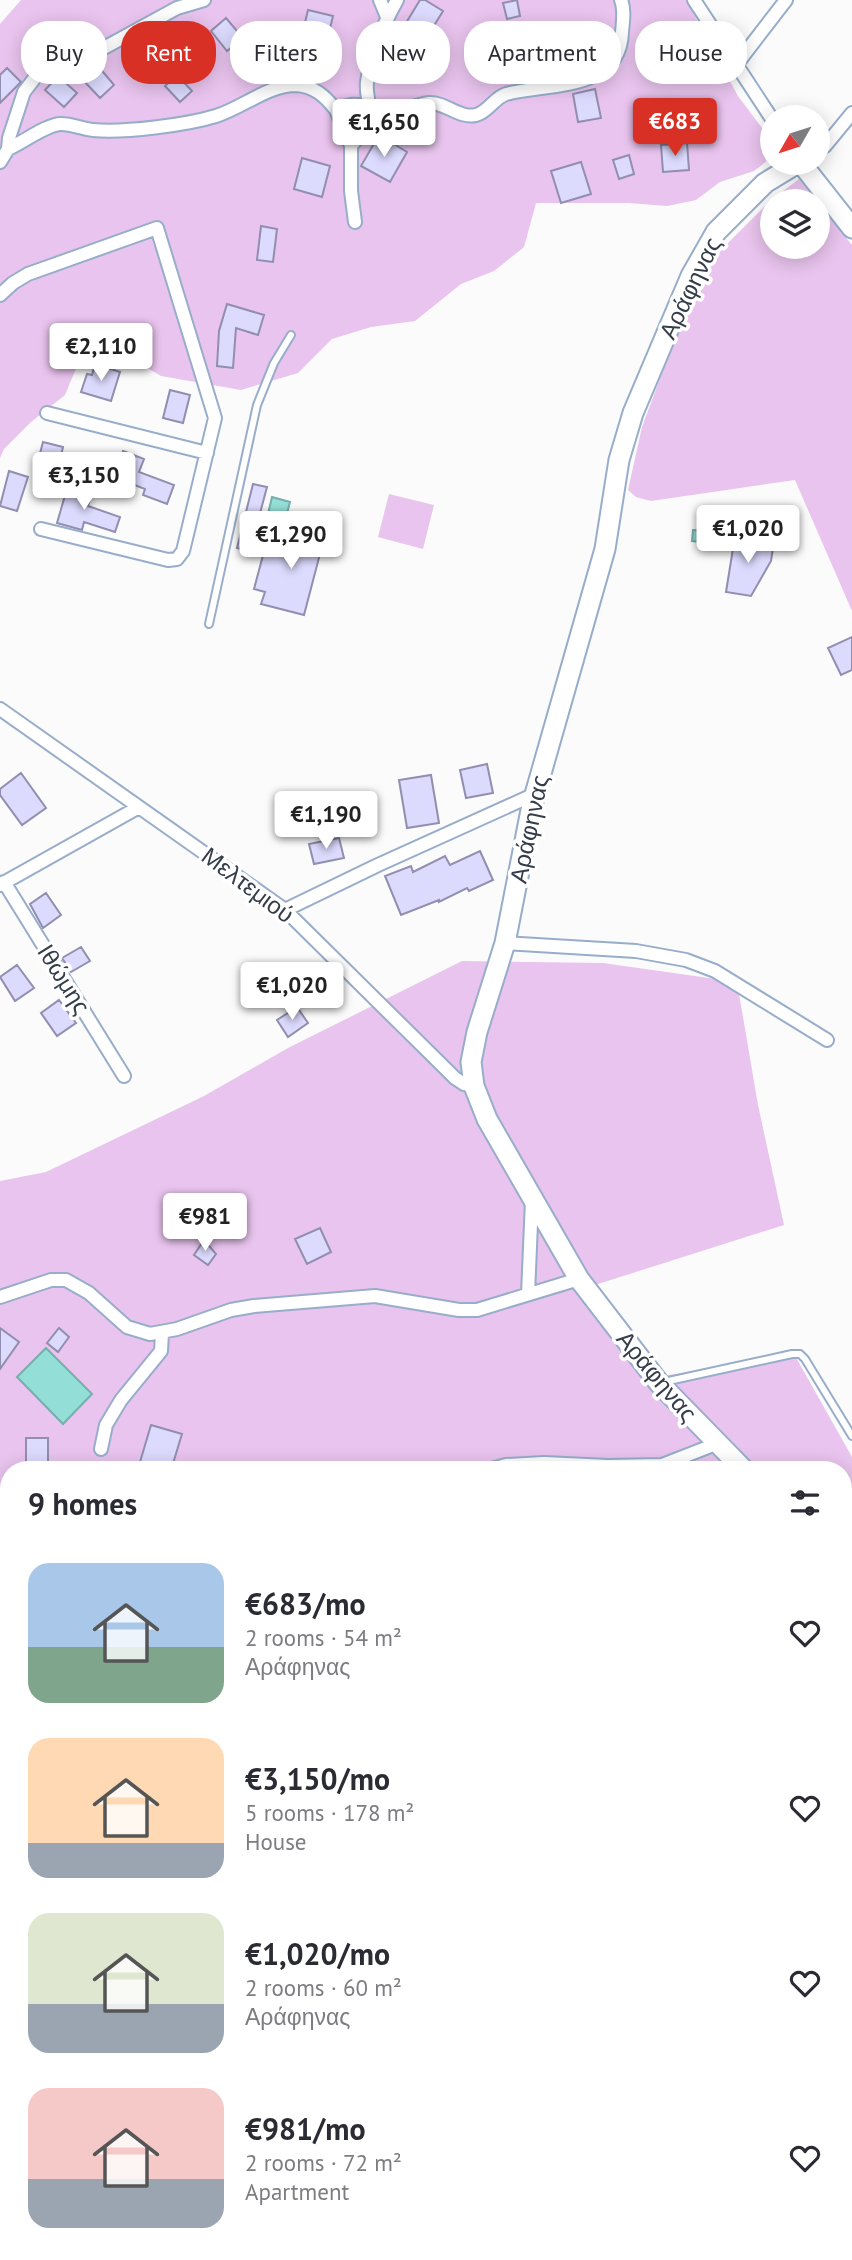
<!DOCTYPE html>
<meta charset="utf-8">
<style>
body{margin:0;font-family:"PT Sans",sans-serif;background:#f2f2f3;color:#2b2b33;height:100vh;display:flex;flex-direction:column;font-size:26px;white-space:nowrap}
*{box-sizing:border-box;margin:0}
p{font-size:23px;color:#7c7c81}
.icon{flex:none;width:38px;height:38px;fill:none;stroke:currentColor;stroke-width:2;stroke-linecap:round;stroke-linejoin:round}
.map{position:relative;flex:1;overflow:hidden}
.details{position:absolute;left:0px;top:1461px;width:852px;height:800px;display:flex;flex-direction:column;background:#fff;border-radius:28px 28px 0 0;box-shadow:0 4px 18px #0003}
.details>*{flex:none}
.guide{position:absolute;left:21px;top:21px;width:810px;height:63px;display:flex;gap:14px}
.needle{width:46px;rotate:231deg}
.controls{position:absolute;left:760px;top:105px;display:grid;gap:14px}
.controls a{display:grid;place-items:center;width:70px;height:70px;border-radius:50%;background:#fff;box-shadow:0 4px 18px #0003;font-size:35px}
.price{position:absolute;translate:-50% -60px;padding:0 16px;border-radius:7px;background:#fff;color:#222;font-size:23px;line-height:46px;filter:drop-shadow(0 2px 4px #0008)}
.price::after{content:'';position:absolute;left:50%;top:42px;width:21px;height:16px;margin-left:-10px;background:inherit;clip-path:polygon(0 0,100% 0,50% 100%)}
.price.selected{background:#d93025;color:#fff}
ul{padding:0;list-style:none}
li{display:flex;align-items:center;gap:21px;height:175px;padding:0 28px}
li span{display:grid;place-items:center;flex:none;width:196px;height:140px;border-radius:21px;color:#555}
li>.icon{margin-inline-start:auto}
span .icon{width:84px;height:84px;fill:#fffc;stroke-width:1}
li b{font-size:30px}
h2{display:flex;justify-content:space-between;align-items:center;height:84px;padding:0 28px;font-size:30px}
.chip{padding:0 24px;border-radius:28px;background:#fff;box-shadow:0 4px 18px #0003;font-size:24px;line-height:63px}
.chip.selected{background:#d93025;color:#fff}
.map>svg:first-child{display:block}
.green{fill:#e9c4ee}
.water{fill:#93dfd7;stroke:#76aeac;stroke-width:2}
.building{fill:#dcdafd;stroke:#918eaf;stroke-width:2}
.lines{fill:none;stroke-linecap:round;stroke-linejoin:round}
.service-casing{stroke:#97adca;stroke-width:10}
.minor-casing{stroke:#97adca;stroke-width:16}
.secondary-casing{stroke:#97adca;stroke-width:23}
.service{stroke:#fff;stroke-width:6}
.minor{stroke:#fff;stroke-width:12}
.secondary{stroke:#fff;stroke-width:19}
.labels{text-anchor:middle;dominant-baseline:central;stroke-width:7;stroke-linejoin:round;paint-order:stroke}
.street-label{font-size:24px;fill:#343d49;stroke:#fff}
</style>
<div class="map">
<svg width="852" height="2260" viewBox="0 0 852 2260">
<rect width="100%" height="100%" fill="#fbfbfb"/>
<path class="green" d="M21 0H686L738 96 768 136 772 157 754 171 720 182 696 200 667 206 628 203H536L524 247 494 271 461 284 415 321 371 327 332 339 298 373 241 390 161 376 129 357 97 350 77 366 65 395 31 422 4 449 0 458V24Z
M799 179 817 201H772V247H817V202L852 245V611L795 480 651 501 636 497 628 490 642 427 678 330 718 253 771 200Z
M389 494 434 505 423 549 378 537Z
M462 961 603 963 737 982 758 1105 784 1225 576 1291 652 1378 794 1354 852 1457V1895L844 1923V1470H673L671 1461 484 1462 476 1470H9V1701L0 1698V1181L46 1172 204 1096 288 1048Z
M9 1771V1832L0 1830V1801Z"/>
<path class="water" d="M272 497 290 502 281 536 264 531Z
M693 530 723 533 722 544 692 541Z
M46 1348 92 1394 63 1424 17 1377Z"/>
<path class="building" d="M420 0H425L443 11 427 37 406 23Z
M517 0 520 16 507 19 503 3Z
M308 10 333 16 327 41 302 35Z
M226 18 243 38 227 51 211 31Z
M557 40 563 57 548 62 542 45Z
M98 66 114 85 100 98 83 80Z
M7 68 21 82 0 103V75Z
M177 75 192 91 180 102 165 86Z
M58 76 77 93 64 107 45 90Z
M595 89 601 118 578 122 573 94Z
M379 135 407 152 390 182 361 166Z
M687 143 689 170 663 172 661 145Z
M629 155 634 174 619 179 613 160Z
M302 158 330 166 322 197 294 189Z
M581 162 591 194 561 203 551 171Z
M261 226 277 229 273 262 257 260Z
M227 304 264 315 258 335 236 328 233 368 217 366 219 331Z
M95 364 120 372 111 401 81 392 87 374 92 375Z
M170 390 190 395 183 423 163 418Z
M43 442 63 447 59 464 67 466 63 480 35 472Z
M123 451 144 459 139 472 174 485 167 504 143 495 145 489 114 477Z
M9 471 28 477 17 511 0 506Z
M253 484 267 487 250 551 237 548Z
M68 485 92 492 88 506 120 517 115 532 84 522 82 530 57 523Z
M300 524 326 531 304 615 261 604 265 592 254 589 266 544 293 551Z
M735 536 774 542 771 561 751 596 726 592Z
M852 637V670L841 675 828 648Z
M487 764 493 793 466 798 460 770Z
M21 773 46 808 22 825 0 795V789Z
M431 775 439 823 407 828 399 780Z
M339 838 344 858 314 864 309 844Z
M480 851 493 880 469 891 467 888 439 902V900L401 915 385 876 411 866 413 872 445 856 450 865Z
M46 893 61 915 43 928 30 904Z
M81 947 90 961 71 972 62 958Z
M17 965 34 988 15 1001 0 977Z
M59 1000 76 1023 57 1036 41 1013Z
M297 1007 308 1023 288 1037 277 1020Z
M320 1228 331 1252 307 1264 295 1239Z
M204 1240 216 1254 208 1265 194 1255Z
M0 1328 19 1342 0 1369Z
M59 1328 69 1337 58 1352 47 1343Z
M151 1425 182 1434 171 1470 140 1462Z
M26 1438H48V1468H26Z"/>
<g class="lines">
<defs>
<path id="service" d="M209 624 257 405 274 363 291 335
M664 1382 792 1354H800L805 1359 852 1436"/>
<path id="minor" d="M380 0 387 17
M694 0 772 119
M736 65 786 0
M336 110 351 146
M8 149C22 143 47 124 61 124 72 124 83 129 93 130 124 133 186 125 216 116 242 108 268 85 296 85 314 86 325 96 336 110 341 108 346 106 351 105 366 103 378 114 393 113 405 112 417 104 429 103 445 102 460 119 476 115 488 112 494 98 506 94 547 83 620 92 622 32 623 21 625 10 621 0
M817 151 825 146 852 113
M0 162 8 149 9 138 24 92 37 75 61 64 91 55 177 8 204 0
M355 222 351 191V146C359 136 374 123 370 108 368 99 366 92 367 82 371 54 383 25 397 0
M0 295 13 283 28 274 157 228 215 418 183 551 177 559 168 560 41 529
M47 413 207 453
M0 709 285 910 455 1078 464 1084 474 1086
M4 882 124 1076
M0 885 139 807
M285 910 378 865 535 794
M505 943 636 951 686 960 715 971 827 1040
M528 1294 532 1200
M0 1297 51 1280H66L89 1293 127 1327 150 1334 177 1329 231 1310 254 1306 375 1296 459 1310H477L579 1279
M101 1449 106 1425 121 1400 161 1351 162 1333
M488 1470 506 1465 544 1463 608 1466 662 1465 716 1444
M0 1718 9 1721
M0 1930 9 1932
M0 2093H9
M844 2119 852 2127
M119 2252 149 2260
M571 2252 572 2260
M41 2260 44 2252"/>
<path id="secondary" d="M801 163 852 228
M744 1470 659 1383 579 1279 487 1119 474 1086 471 1062 477 1032 505 943 532 805 605 549 619 460 633 413 691 276 716 232 765 183 798 163
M844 1604 852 1737
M844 2015 852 1993
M736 2260 739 2252"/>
</defs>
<use href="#service" class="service-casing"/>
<use href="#minor" class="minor-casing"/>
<use href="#secondary" class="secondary-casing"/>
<use href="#service" class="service"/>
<use href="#minor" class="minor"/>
<use href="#secondary" class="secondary"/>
</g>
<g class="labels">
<g class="street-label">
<text transform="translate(690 288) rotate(-64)">Αράφηνας</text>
<text transform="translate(529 829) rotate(-78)">Αράφηνας</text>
<text transform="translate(248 885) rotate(37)">Μελτεμιού</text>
<text transform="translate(64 979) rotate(58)">Ιθώμης</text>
<text transform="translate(657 1376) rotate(50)">Αράφηνας</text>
</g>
</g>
</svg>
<div class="controls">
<a><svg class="needle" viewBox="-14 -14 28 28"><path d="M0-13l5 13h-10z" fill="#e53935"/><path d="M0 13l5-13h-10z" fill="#7c7c81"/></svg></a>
<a><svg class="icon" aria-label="layers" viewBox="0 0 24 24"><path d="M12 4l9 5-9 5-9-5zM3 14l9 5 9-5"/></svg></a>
</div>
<b class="price selected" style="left:675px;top:158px">€683</b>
<b class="price" style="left:384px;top:159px">€1,650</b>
<b class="price" style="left:101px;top:383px">€2,110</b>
<b class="price" style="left:84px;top:512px">€3,150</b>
<b class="price" style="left:748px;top:565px">€1,020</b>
<b class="price" style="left:291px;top:571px">€1,290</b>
<b class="price" style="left:326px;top:851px">€1,190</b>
<b class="price" style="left:292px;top:1022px">€1,020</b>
<b class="price" style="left:205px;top:1253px">€981</b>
<div class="guide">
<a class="chip">Buy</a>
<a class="chip selected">Rent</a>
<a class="chip">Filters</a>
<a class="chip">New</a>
<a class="chip">Apartment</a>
<a class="chip">House</a>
</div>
<section class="details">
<h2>9 homes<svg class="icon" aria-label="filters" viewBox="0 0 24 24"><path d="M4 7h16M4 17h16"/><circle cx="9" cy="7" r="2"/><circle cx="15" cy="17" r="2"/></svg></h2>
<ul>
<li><span style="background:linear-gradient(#a9c7e8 60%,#7fa58c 0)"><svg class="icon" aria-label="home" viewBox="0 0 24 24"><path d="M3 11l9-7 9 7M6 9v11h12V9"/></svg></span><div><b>€683/mo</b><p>2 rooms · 54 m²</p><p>Αράφηνας</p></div><svg class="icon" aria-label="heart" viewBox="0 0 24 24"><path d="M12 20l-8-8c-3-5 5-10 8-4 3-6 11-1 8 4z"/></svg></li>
<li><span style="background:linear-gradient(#ffd9b3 75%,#9aa5b1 0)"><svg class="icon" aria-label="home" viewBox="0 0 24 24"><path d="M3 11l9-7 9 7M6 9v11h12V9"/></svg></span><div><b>€3,150/mo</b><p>5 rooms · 178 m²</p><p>House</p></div><svg class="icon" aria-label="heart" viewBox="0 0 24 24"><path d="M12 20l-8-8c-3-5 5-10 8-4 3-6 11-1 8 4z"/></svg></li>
<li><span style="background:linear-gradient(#dfe7d0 65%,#9aa5b1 0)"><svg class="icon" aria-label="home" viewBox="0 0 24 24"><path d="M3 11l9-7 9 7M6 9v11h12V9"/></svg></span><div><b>€1,020/mo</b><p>2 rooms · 60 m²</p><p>Αράφηνας</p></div><svg class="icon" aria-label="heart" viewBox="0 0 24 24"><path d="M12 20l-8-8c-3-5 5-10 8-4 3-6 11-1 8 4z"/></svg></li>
<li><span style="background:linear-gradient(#f6c9c9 65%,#9aa5b1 0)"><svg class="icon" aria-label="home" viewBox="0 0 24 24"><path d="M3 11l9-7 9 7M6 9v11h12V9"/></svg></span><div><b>€981/mo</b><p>2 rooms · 72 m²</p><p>Apartment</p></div><svg class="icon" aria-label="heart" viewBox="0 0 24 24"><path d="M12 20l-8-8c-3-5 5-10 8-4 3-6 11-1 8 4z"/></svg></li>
</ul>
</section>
</div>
